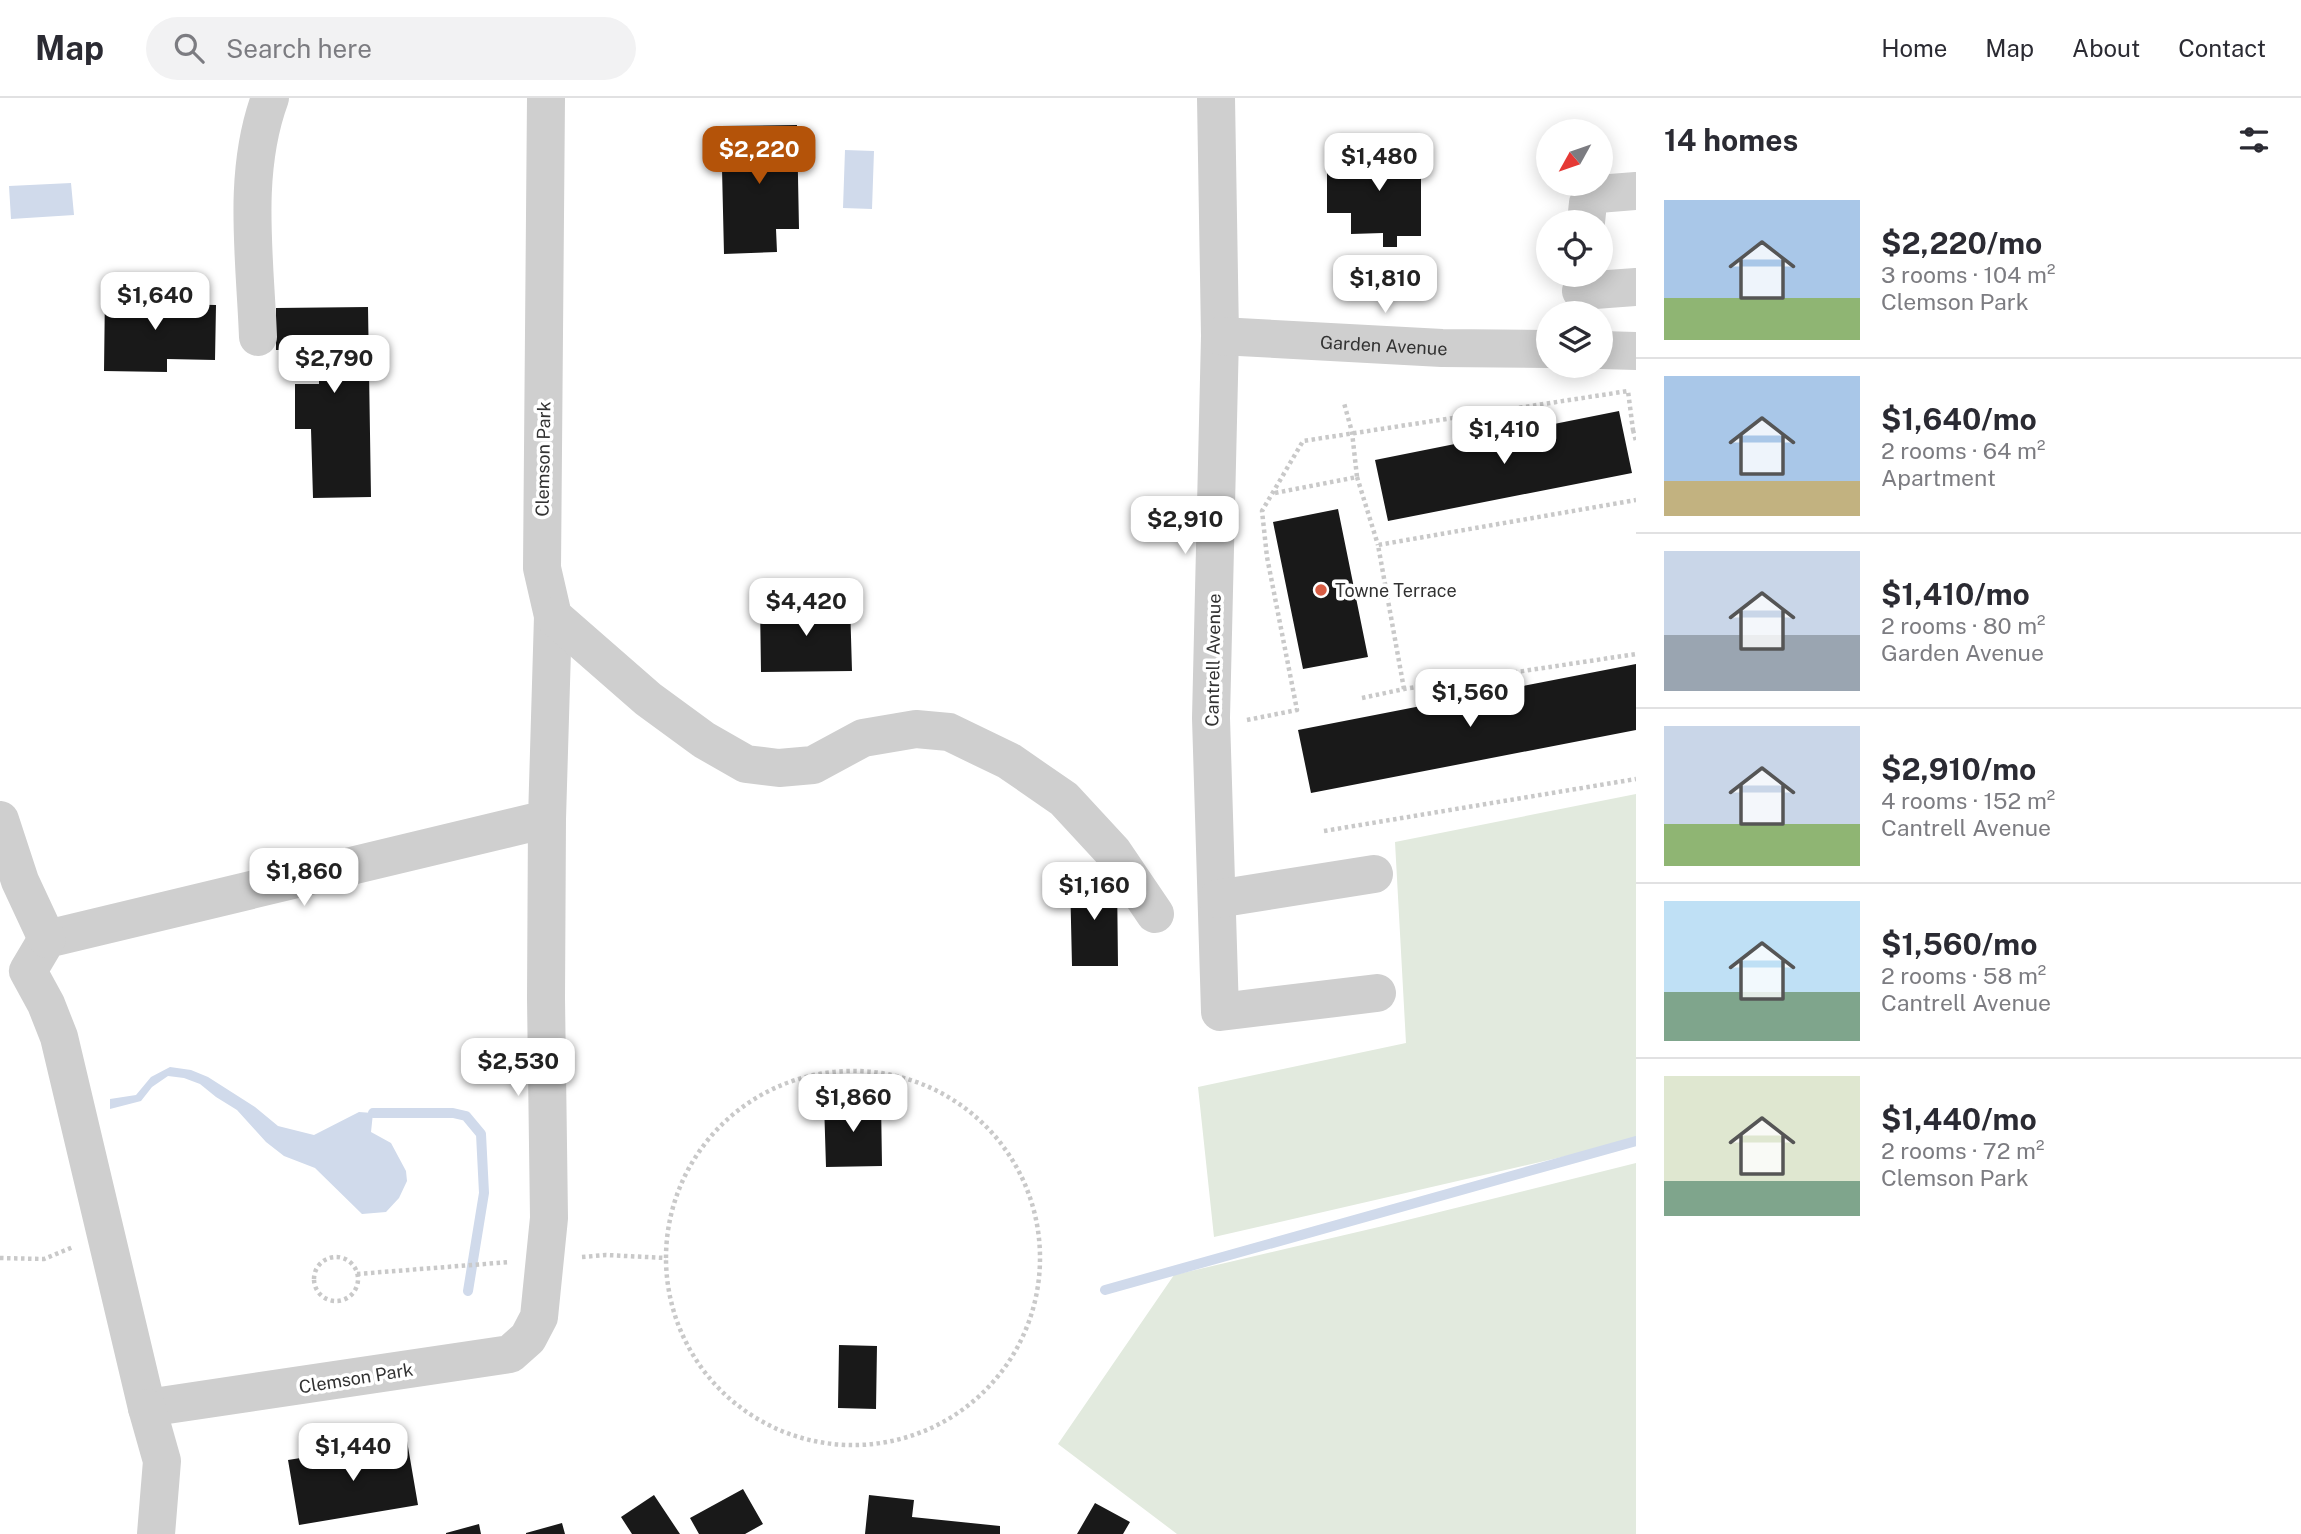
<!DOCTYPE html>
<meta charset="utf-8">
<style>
body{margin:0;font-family:"Public Sans",sans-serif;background:#f2f2f3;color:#2b2b33;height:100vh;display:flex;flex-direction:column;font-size:26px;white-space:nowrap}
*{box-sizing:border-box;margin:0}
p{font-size:23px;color:#7c7c81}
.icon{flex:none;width:38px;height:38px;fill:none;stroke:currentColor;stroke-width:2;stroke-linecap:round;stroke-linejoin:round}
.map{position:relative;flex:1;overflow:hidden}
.sheet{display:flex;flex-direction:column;background:#fff;width:665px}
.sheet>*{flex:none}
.needle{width:46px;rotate:230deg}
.fabs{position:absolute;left:1536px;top:21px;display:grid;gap:14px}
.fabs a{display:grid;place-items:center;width:77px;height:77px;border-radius:50%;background:#fff;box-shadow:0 4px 18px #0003;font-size:35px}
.price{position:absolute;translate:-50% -60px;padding:0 16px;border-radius:14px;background:#fff;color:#222;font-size:23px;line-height:46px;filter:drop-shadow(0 2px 4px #0008)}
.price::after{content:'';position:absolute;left:50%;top:42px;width:21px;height:16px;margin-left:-10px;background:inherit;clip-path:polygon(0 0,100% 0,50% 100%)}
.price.on{background:#b45309;color:#fff}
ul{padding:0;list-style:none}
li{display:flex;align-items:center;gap:21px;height:175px;padding:0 28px}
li+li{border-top:2px solid #e1e1e2}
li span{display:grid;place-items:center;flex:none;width:196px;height:140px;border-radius:0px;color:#555}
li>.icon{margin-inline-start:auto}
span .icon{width:84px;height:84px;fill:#fffc;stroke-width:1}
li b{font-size:30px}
h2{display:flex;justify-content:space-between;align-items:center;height:84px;padding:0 28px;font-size:30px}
header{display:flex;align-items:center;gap:42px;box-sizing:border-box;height:98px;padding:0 35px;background:#fff;border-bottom:2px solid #e1e1e2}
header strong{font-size:33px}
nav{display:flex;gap:38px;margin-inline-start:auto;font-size:24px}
.search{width:490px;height:63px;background:#f2f2f3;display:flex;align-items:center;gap:18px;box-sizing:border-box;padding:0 24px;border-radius:38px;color:#7c7c81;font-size:26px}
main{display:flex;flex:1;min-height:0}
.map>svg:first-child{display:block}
.green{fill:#e2eade}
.water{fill:#d0daeb}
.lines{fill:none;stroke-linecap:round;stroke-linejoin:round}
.stream{stroke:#d0daeb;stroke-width:10}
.building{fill:#191919}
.path{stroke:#c9c9c9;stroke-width:4.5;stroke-dasharray:3.5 3.5;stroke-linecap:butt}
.minor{stroke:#cfcfcf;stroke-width:38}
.poi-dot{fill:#d85d44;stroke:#fff;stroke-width:2.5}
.labels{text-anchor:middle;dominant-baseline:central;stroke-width:7;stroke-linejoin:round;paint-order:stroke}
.street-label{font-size:18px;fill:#323232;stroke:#fff}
.poi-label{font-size:18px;fill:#323232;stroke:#fff;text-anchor:start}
</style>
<header>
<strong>Map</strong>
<div class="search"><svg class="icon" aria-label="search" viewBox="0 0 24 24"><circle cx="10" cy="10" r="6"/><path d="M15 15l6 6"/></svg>Search here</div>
<nav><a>Home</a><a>Map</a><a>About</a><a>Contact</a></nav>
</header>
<main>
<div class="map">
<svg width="1636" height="1436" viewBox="0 0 1636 1436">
<rect width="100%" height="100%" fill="#fff"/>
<path class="green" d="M1636 696V1042L1214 1139 1198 989 1406 945 1395 744Z
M1636 1065V1436H1177L1058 1346 1174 1177 1383 1128Z"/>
<path class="water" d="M845 52 874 53 872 111 843 110Z
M71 85 74 117 11 121 9 88Z
M170 969 191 972 208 979 255 1009 278 1028 314 1037 359 1014 373 1015 371 1034 391 1045 406 1073 407 1083 399 1100 386 1114 362 1116 315 1070 284 1058 266 1044 237 1012 216 999 200 986 184 980 168 978 152 989 141 1003 110 1011V1001L136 997 151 979Z"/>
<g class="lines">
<path class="stream" d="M373 1015H453L466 1018 481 1036 484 1095 468 1193
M1105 1192 1636 1043"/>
</g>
<path class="building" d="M797 27 799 131H776L777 154 724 156 721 28Z
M1348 52H1421V138H1397V149H1383V135L1351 136V115H1327V73H1348Z
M105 193H164V206L216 207 215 262 167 261V274L104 273Z
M368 209 371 399 313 400 311 331H295V286H319V252H276V210Z
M1619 313 1632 375 1388 423 1375 362Z
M1338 411 1368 559 1303 571 1273 424Z
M850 505 852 573 761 574 760 506Z
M1636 566V632L1311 695 1298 632Z
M1117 779 1118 868H1072L1070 780Z
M881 1003 882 1068 826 1069 824 1004Z
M839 1247 877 1248 876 1311 838 1310Z
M407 1343 418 1407 299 1427 288 1362Z
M743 1391 763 1426 745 1436H699L690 1420Z
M654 1397 680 1436H632L621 1419Z
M869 1397 914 1402 912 1419 1000 1428V1436H865Z
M1095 1405 1130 1424 1123 1436H1077Z
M562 1425 565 1436H526V1435Z
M479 1426 481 1436H446V1435Z"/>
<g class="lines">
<path class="path" d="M1633 332 1636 343
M1357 379 1378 447
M1275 395 1357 379 1352 334 1344 305
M1404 591 1378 447 1636 402
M1362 600 1404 591 1636 556
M1247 622 1297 612 1267 459 1262 413 1303 343 1628 293 1633 332 1636 331
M1324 733 1636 681
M666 1160a187 187 0 1 1 374 0a187 187 0 1 1-374 0Z
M582 1159 606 1157 666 1160
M314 1181a22 22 0 1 1 44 0a22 22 0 1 1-44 0Z
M0 1160 44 1161 73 1149
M357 1176 510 1164"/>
<g class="minor">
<path d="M546 0 542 470 553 518 547 721 546 900 549 1120 539 1219 528 1240 510 1256 147 1310 59 939 46 906 28 873 47 841 547 721"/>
<path d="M1216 0 1220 238 1211 620 1220 914 1377 895"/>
<path d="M1586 124 1588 105 1598 96 1636 93"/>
<path d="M1581 193 1636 189"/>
<path id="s1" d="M1220 238 1442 250 1549 251"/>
<path d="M258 239C255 159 242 76 270 0"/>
<path d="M1601 252 1636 253"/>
<path d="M553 518 648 601 704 642 746 666 779 670 813 667 863 640 916 631 949 634 1009 663 1064 701 1113 754 1155 816"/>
<path d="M0 722 20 783 47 841"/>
<path d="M1217 801 1374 776"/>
<path d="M147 1310 162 1363 156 1436"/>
</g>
</g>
<circle class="poi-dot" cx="1321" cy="492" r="7"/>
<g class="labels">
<g class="street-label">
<text stroke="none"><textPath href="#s1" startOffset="164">Garden Avenue</textPath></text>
<text transform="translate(543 361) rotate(-89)">Clemson Park</text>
<text transform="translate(1213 562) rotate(-89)">Cantrell Avenue</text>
<text transform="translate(356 1280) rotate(-9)">Clemson Park</text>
</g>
<g class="poi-label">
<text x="1335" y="492">Towne Terrace</text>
</g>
</g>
</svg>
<div class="fabs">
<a><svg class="needle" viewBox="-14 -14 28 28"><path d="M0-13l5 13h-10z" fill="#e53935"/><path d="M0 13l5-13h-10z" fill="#7c7c81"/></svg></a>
<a><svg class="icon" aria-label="locate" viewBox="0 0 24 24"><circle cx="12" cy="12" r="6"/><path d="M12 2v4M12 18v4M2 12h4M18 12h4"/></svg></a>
<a><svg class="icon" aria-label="layers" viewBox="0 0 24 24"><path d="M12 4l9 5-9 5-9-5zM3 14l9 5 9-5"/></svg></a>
</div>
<b class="price on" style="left:759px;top:88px">$2,220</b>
<b class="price" style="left:1379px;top:95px">$1,480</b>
<b class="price" style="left:1385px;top:217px">$1,810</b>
<b class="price" style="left:155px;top:234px">$1,640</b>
<b class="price" style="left:334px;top:297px">$2,790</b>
<b class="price" style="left:1504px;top:368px">$1,410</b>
<b class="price" style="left:1185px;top:458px">$2,910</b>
<b class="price" style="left:806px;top:540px">$4,420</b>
<b class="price" style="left:1470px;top:631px">$1,560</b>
<b class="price" style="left:304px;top:810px">$1,860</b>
<b class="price" style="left:1094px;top:824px">$1,160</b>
<b class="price" style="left:518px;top:1000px">$2,530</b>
<b class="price" style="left:853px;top:1036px">$1,860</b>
<b class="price" style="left:353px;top:1385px">$1,440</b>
</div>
<section class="sheet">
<h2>14 homes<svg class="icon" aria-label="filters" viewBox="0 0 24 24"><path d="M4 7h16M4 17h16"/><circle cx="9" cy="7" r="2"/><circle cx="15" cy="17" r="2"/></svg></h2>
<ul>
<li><span style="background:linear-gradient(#a9c7e8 70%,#8fb573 0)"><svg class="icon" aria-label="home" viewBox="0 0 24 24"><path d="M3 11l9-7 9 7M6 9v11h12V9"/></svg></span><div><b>$2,220/mo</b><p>3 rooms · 104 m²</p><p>Clemson Park</p></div></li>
<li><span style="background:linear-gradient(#a9c7e8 75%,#c2b280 0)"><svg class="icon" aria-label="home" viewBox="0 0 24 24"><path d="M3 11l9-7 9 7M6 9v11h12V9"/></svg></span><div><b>$1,640/mo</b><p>2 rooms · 64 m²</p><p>Apartment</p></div></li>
<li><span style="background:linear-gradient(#c9d6e8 60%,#9aa5b1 0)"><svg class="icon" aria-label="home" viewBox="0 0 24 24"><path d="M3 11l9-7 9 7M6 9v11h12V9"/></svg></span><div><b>$1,410/mo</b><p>2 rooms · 80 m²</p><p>Garden Avenue</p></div></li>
<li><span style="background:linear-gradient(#c9d6e8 70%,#8fb573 0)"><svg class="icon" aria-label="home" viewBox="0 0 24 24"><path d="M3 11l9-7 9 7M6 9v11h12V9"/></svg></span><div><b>$2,910/mo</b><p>4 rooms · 152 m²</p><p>Cantrell Avenue</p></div></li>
<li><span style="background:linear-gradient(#bfe0f5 65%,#7fa58c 0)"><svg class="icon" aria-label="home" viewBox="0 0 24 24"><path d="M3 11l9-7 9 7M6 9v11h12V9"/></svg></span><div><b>$1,560/mo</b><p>2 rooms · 58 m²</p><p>Cantrell Avenue</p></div></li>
<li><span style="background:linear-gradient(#dfe7d0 75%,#7fa58c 0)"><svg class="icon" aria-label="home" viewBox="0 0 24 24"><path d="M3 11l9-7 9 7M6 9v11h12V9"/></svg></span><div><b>$1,440/mo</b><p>2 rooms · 72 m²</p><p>Clemson Park</p></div></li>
</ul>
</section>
</main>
